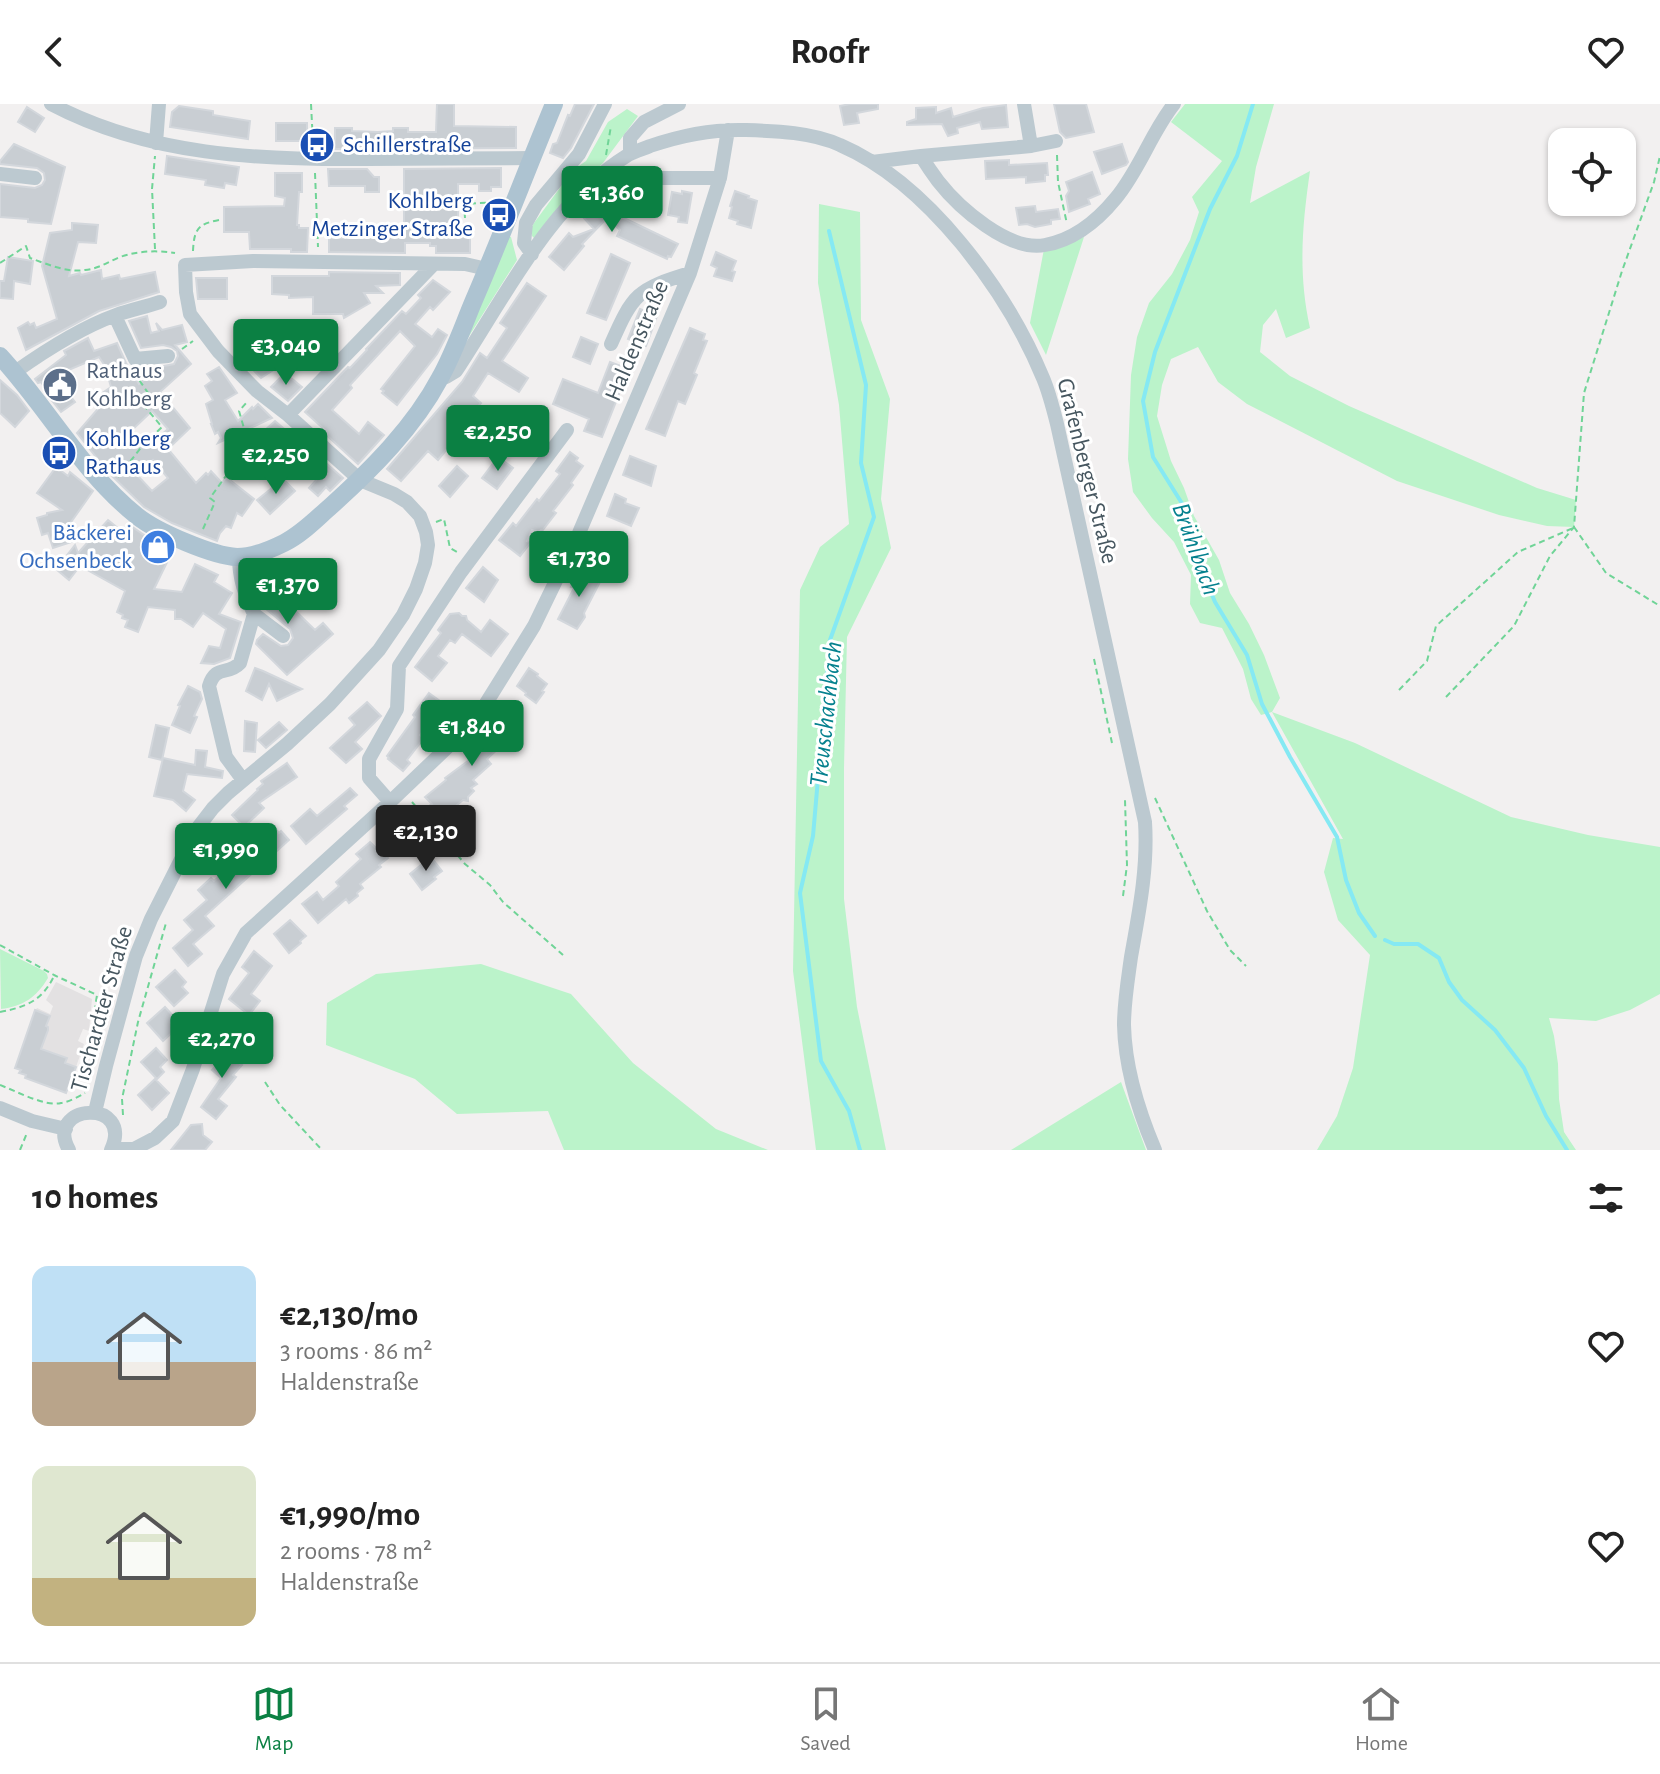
<!DOCTYPE html>
<meta charset="utf-8">
<style>
body{margin:0;font-family:"Alegreya Sans",sans-serif;background:#f2f2f2;color:#222;height:100vh;display:flex;flex-direction:column;font-size:30px;white-space:nowrap}
*{box-sizing:border-box;margin:0}
p{font-size:26px;color:#767676}
.icon{flex:none;width:44px;height:44px;fill:none;stroke:currentColor;stroke-width:2;stroke-linecap:round;stroke-linejoin:round}
.map{position:relative;height:1046px;overflow:hidden}
.drawer{display:flex;flex-direction:column;background:#fff;flex:1}
.drawer>*{flex:none}
.controls{position:absolute;left:1548px;top:24px;display:grid;gap:16px}
.controls a{display:grid;place-items:center;width:88px;height:88px;border-radius:16px;background:#fff;box-shadow:0 2px 6px #0004;font-size:40px}
.price{position:absolute;translate:-50% -68px;padding:0 18px;border-radius:8px;background:#0b8043;color:#fff;font-size:26px;line-height:52px;filter:drop-shadow(0 2px 4px #0008)}
.price::after{content:'';position:absolute;left:50%;top:48px;width:24px;height:18px;margin-left:-12px;background:inherit;clip-path:polygon(0 0,100% 0,50% 100%)}
.price.active{background:#222;color:#fff}
ul{padding:0;list-style:none}
li{display:flex;align-items:center;gap:24px;height:200px;padding:0 32px}
li span{display:grid;place-items:center;flex:none;width:224px;height:160px;border-radius:16px;color:#555}
li>.icon{margin-inline-start:auto}
span .icon{width:96px;height:96px;fill:#fffc;stroke-width:1}
li b{font-size:34px}
h2{display:flex;justify-content:space-between;align-items:center;height:96px;padding:0 32px;font-size:34px}
header{display:flex;justify-content:space-between;align-items:center;height:104px;padding:0 32px;background:#fff;font-size:36px;font-weight:600}
.tab-bar{display:flex;justify-content:space-around;align-items:center;height:112px;border-top:2px solid #e0e0e0;background:#fff;font-size:22px;color:#767676}
.tab-bar a{display:grid;justify-items:center;gap:4px}
.tab-bar .active{color:#0b8043}
.map>svg:first-child{display:block}
.education{fill:#e3e1e2}
.green{fill:#bbf3ca}
.lines{fill:none;stroke-linecap:round;stroke-linejoin:round}
.stream{stroke:#85e9f3;stroke-width:4}
.building{fill:#c9ced3;stroke:#d3d7dc;stroke-width:2;fill-rule:evenodd}
.path{stroke:#70d497;stroke-width:2;stroke-dasharray:6 4;stroke-linecap:butt}
.minor{stroke:#bcc9d0;stroke-width:14}
.major{stroke:#adc3d1;stroke-width:18}
.labels{text-anchor:middle;dominant-baseline:central;stroke-width:6;stroke-linejoin:round;paint-order:stroke}
.transit-label{font-size:24px;fill:#164399;stroke:#fff;text-anchor:start}
.street-label{font-size:24px;fill:#46565f;stroke:#fff}
.service-label{font-size:24px;fill:#4e5e75;stroke:#fff;text-anchor:start}
.shop-label{font-size:24px;fill:#366cbe;stroke:#fff;text-anchor:end}
.water-label{font-size:26px;font-style:italic;fill:#05818e;stroke:#fff}
</style>
<header><svg class="icon" aria-label="back" viewBox="0 0 24 24"><path d="M15 5l-7 7 7 7"/></svg>Roofr<svg class="icon" aria-label="heart" viewBox="0 0 24 24"><path d="M12 20l-8-8c-3-5 5-10 8-4 3-6 11-1 8 4z"/></svg></header>
<div class="map">
<svg width="1660" height="1046" viewBox="0 0 1660 1046">
<rect width="100%" height="100%" fill="#f2f0f0"/>
<path class="education" d="M56 878 92 895 89 927 83 925 78 937 84 940 76 963 65 959 66 954 52 948 39 949 48 923 35 907 37 904 50 910 53 902 46 896Z"/>
<path class="green" d="M1185 0H1274L1256 63 1250 99 1310 67C1302 122 1298 170 1310 224L1286 234 1276 205 1263 221 1260 248 1290 272 1349 302 1537 384 1576 396 1574 423 1547 422 1499 411 1397 377 1247 300 1218 278 1198 243 1171 255 1162 281 1157 312 1171 357 1184 384 1194 412 1219 456 1230 489 1249 520 1264 551 1280 594 1272 608 1355 639 1511 713 1588 731 1660 743V890L1630 906 1596 917 1549 914 1554 932 1558 960 1559 995 1564 1028 1576 1046H1317L1337 1012 1353 964 1370 851 1338 816 1324 768 1333 734 1343 735 1272 608 1261 611 1251 595 1243 565 1222 524 1200 519 1190 500 1191 471 1174 438 1152 414 1133 388 1128 355 1131 271 1137 233 1149 199 1172 170 1190 136 1199 108 1192 93 1222 57 1171 18Z
M627 5 638 12 603 59 557 105 534 134 532 132 531 124 534 119 573 66 586 57 608 18Z
M819 100 860 108 861 216 890 295 881 395 891 444 847 533 844 664V795L857 903 886 1046H816L793 867 800 486 820 443 849 420 839 301 818 179Z
M508 132 511 133 517 156 459 248Z
M1084 133 1046 251 1030 219 1044 145Z
M0 845 44 867 47 870 48 874C36 894 23 902 1 905Z
M481 860 571 890 633 959 716 1025 768 1046H564L548 1007 457 1010 415 975 326 941 327 899 376 870Z
M1121 978 1146 1046H1011Z"/>
<g class="lines">
<path class="stream" d="M1253 0 1237 52 1210 105 1155 248 1143 297 1153 353 1183 401 1198 457 1215 498 1247 551 1262 600 1290 653 1337 733 1346 776 1359 809 1375 832
M829 127 866 281 861 359 874 413 830 536 813 732 800 789 821 957 849 1007 860 1046
M1385 836 1394 840H1418L1439 854 1449 878 1462 896 1495 926 1524 964 1546 1012 1567 1046"/>
</g>
<path class="building" d="M437 0H454V22L516 23V44L335 45V24H352V27L378 28 393 27V24H408V28H436Z
M575 0H594L571 44 563 54 550 49 553 40 557 39 568 11 570 12Z
M850 0H878V5L857 9 859 19 844 21 840 2Z
M1054 0H1086L1094 28 1066 34 1060 28Z
M1006 1 1008 23 982 25 980 18 957 24 958 29 948 32 942 20 907 21V18L916 15V4L936 3V9L951 4 953 13 983 4Z
M179 2 213 7V11L250 17 248 35 170 23 172 8Z
M27 3 44 14 35 28 18 18Z
M276 19H307V37H276Z
M14 40 65 63 51 120 28 118V115L0 113V80L35 84 42 81 45 76 44 69 37 64 0 60V57Z
M1122 40 1128 58 1126 61 1102 70 1094 48Z
M167 52 239 63 236 81 225 79 224 84 205 81 206 76 165 70Z
M1009 56V61L1047 59 1048 71H1045V77L1026 79V73L986 75 985 57Z
M501 64V83H491V87H479V80H458V126H463V129H470V149H436V142H430V139H405V149L329 148V134H342V130H374V126L404 125V65Z
M328 65H367L374 73H379V88H365V82H329Z
M1092 68 1100 90 1088 95 1090 100 1069 108 1066 92 1069 87 1066 78Z
M275 69H302V88H299L297 121H299V124H308L307 148H291V145H250L249 128H224V103L284 102 285 94 275 92Z
M682 87 692 89 687 119 678 118 679 113 668 111 672 88 682 90Z
M735 87 749 92 748 94 757 97 751 124 737 120 738 117 729 114 732 103 730 102Z
M604 89 621 105 601 103 678 140 671 153 668 152 667 155 617 132 620 126 607 114 582 140 584 142 564 166 549 153 569 129 573 133 594 125 582 112Z
M1035 102 1036 108 1058 105 1060 115 1051 116V120L1035 123 1027 120 1019 121 1016 104Z
M72 119 98 121 96 139 78 138 69 172 80 169 81 171 101 166 102 175 119 171 120 175 155 168 159 188 99 207 26 246 18 224 28 218 30 221 34 219 36 224 57 215 42 162 50 129 72 126Z
M716 148 736 157 732 167 735 168 732 177 714 172 717 164 711 161Z
M611 150 630 159 606 216 587 209Z
M8 153 33 157 30 180 14 177 13 195 0 194V177H4Z
M329 168 400 169V181L376 182 383 189H364L370 199 344 214 343 210H313V193L289 194V191L272 190V172H329Z
M196 174H227V195H198Z
M433 176 450 188 433 206 430 203 415 220 432 233 438 225 447 231 437 250 397 301 382 289 384 287 381 285 415 242 400 227 350 281 352 284 332 306 359 330 368 318 384 331 358 360 323 328 325 326 305 308 348 263 350 264 367 246 366 245 402 207 406 210 421 194 418 191Z
M527 179 546 192 502 257 528 274 519 288 488 269 473 292 481 299 449 336 452 339 438 356 428 347 401 377 387 365 462 278 480 249 487 254 507 224 500 219Z
M640 205 657 212 646 242 628 235Z
M147 212 151 229 159 227 156 219 162 226 182 221 187 238 175 241 191 260 160 288 190 324 168 345 196 379 206 369 208 371 211 367 222 379 226 373 254 395 242 412 237 409 231 424 226 422 220 429 217 437 172 419 144 403 108 368 77 329 103 299 100 295 103 292 101 290 111 283 105 262 99 253 59 270 67 281 64 284 75 298 61 308 46 289 47 288 41 278 38 279 35 275 66 251 64 247 88 234 94 247 117 239 126 259 139 280 159 263 174 260 178 252 177 247 171 243 163 241 141 244 129 217ZM152 307 168 325 147 343 132 326ZM153 356 168 374 152 387 137 371Z
M690 224 705 230 703 236 707 237 694 269 697 271 685 300 678 297 665 332 646 325Z
M257 227 269 239 265 243 267 245 262 249 278 263 261 274 235 247Z
M581 233 598 240 590 260 573 253Z
M610 258 629 265 602 333 584 327 589 315 553 300 563 275 598 289Z
M219 263 237 289 225 296 238 317 252 303 253 305 258 300 272 314 218 339 221 334 218 328 215 330 211 320H212L206 300 213 296 205 282 212 277 207 270Z
M285 269 302 283 288 297 271 283Z
M0 276 17 291 29 307 15 323 0 309Z
M526 316 541 329 527 348 511 336Z
M275 317 304 342 290 356 272 337 239 366 231 357Z
M570 348 578 354 576 357 583 362 571 379 573 381 553 407 556 409 542 427 541 426 538 428 532 426 527 437 531 438 520 452 499 436 513 419 516 422 537 395 539 397 560 370 556 367Z
M630 352 656 362 651 382 623 371Z
M498 353 513 364 497 385 482 374Z
M327 360 343 374 330 387 326 383 318 392 309 384 319 373 317 372Z
M457 362 468 372 450 393 439 382Z
M56 363 68 372 70 368 93 387 69 421 74 437 53 444 48 429 42 431 37 414 47 411V409L62 406 37 389Z
M283 375 295 387 270 410 257 396Z
M615 390 626 395 625 399 639 404 631 422 607 412Z
M108 416 124 429 128 420 153 437 173 446 154 485 182 488 195 460 218 471 214 478 232 489 219 510 241 518 230 554 214 560 201 559 209 542 220 544 226 525 203 509 193 523 181 515H175V506L148 503 138 528 125 523 128 516 122 514 123 511 117 508 125 487 80 462 69 476 56 465 75 441 78 449Z
M600 432 622 441 615 459 593 450Z
M276 459 289 475 275 487 315 526 323 519 333 530 287 571 256 540 257 536 263 530 281 542 288 541 293 534 290 525 260 500 255 488 267 476 263 471Z
M483 463 498 476 484 498 466 484Z
M581 465 601 476 584 509 585 513 577 525 558 515 574 484 571 483Z
M459 509 462 512H466L467 516 481 528 490 516 508 530 491 552 462 530 455 539 450 536 438 552 447 559 432 577 415 563 441 529 438 526 450 510Z
M255 564 263 567 302 585 277 597 269 580 262 596 246 587Z
M529 564 538 570 537 572 547 580 542 587 544 588 536 599 525 591 526 589 517 582Z
M188 582 200 588 202 595 194 612 197 613 190 629 172 621 180 602 178 601Z
M429 589 444 600 420 631 424 634 407 656 410 659 403 667 388 655 389 654 387 652 415 613 413 611Z
M367 598 381 612 355 638 362 645 346 659 330 644 355 621 349 614Z
M507 605 521 618 514 626 516 628 487 655 491 660 473 676 477 680 471 684 474 687 468 693V697L463 696 440 715 429 702 432 700 425 693 446 676 445 674 472 654 468 648 497 624 493 620Z
M245 617 257 619 255 648 244 647Z
M279 618 287 626 266 644 258 636Z
M156 621 169 624 162 656 149 653Z
M196 646 207 647 205 663 223 667 222 674 187 670 183 687 195 696 186 707 173 696 154 692 163 654 195 661Z
M287 659 297 673 259 699 264 704 244 723 232 711 258 686 257 685 263 680 261 677Z
M350 684 357 691 344 702 347 705 306 740 291 722 310 705 317 712Z
M404 707 422 728 406 739 401 733 398 735 390 726 392 724 389 720Z
M275 724 279 729 281 727 289 736 205 812 214 822 193 840 202 850 188 862 173 844 193 826 184 816 207 796 198 786 211 774 214 777Z
M370 738 377 745 379 743 388 754 379 761 381 763 360 780 363 784 357 789 358 792 349 799 346 795 318 819 302 800 317 788 323 796 339 782 336 778 361 755 356 750Z
M431 753 442 767 434 773 436 775 422 786 410 770Z
M290 816 306 832 300 837 301 839 289 849 274 830Z
M254 847 272 862 251 890 260 897 249 911 229 895 249 869 242 863Z
M175 866 186 878 182 883 188 889 174 902 156 883Z
M165 903 176 915 171 919 176 925 163 937 147 919Z
M35 906 50 912 46 922 48 923V926L41 945 67 954 65 959 76 963 66 989 25 974 26 971 19 969 21 966 15 964Z
M222 940 232 948 234 945 242 952 237 958 242 961 233 971 236 973 218 995 227 1002 216 1015 201 1003 221 974 212 966 221 956 214 950Z
M156 944 167 956 160 963 164 968 157 975 141 958Z
M155 975 169 989 152 1006 138 991Z
M202 1020 203 1031 212 1038 205 1046H171L191 1021Z"/>
<g class="lines">
<path class="path" d="M311 0 313 39
M606 51 611 22
M1057 51 1058 78 1067 120
M315 69 318 143
M465 114 464 100 498 98
M155 145 152 85 155 52
M193 147C194 125 198 120 219 116
M0 159 26 142 30 154C47 160 67 169 85 166 98 165 108 158 120 153 138 147 156 146 175 149
M182 245 193 237
M118 373 143 341 162 323 146 304 153 296 137 273 142 269
M436 418 444 415 450 444 457 448
M1574 423 1606 469 1660 502
M203 425 215 398 210 394 228 369 229 352 246 331 239 307 248 297
M1094 555 1112 639
M1399 586 1427 557 1436 522 1518 448 1573 424
M1446 593 1514 522 1550 452 1574 423 1584 289 1622 167 1654 78 1660 52
M1155 694 1207 807 1230 846 1246 862
M412 698 465 760 490 781 503 798 563 851
M1123 792 1127 761 1125 696
M0 841 54 871 97 891 93 916 97 938
M0 908C26 903 42 897 54 872
M265 978 280 1001 322 1046
M0 981C16 987 45 1003 61 999 69 998 78 993 85 989
M123 1011 122 995 138 918 166 819
M20 1046 27 1029"/>
<path class="minor" d="M51 0C150 52 258 56 367 55 422 55 477 54 532 54
M1024 0 1031 42
M156 39 159 0
M630 49V34L644 18 679 0
M921 52 1031 42 1056 37
M872 58 921 52C926 60 932 69 938 77 959 104 1009 148 1045 141 1074 136 1098 116 1116 94 1140 65 1151 29 1174 0
M0 70 35 74
M648 97 657 74H720
M532 150 524 139 526 119 536 101 579 50 605 0
M115 212 135 255 168 252
M611 240C633 190 637 185 690 169
M15 268C46 246 80 224 116 211 130 206 145 203 160 198
M440 274 446 273 456 267C505 193 550 99 628 51 635 47 643 45 650 42 682 31 712 25 745 26 776 27 812 28 840 41 928 79 1007 187 1043 274 1049 288 1053 304 1057 320L1145 718C1148 764 1139 808 1131 853 1128 875 1124 898 1124 921 1125 965 1138 1006 1155 1046
M288 311 434 160
M239 453C239 475 245 491 254 510L240 559C228 572 216 560 209 582L226 653 243 676
M254 510 283 532
M390 698 369 674V655L397 605 399 562 461 468 567 326
M0 1004 32 1017 66 1025
M95 1008 106 962 136 852 151 815 196 726 213 704 228 689 287 640 330 600 379 546 403 511 416 485 425 459 428 441 426 428 420 412 407 398 394 390 360 376 288 311 257 287 218 247 190 210 186 188 185 161 253 157 465 160 487 165
M112 1045H134L155 1034 173 1017 193 965 223 870 246 829 390 698 475 617 534 522 579 429 690 169 720 74 728 26
M69 1046C43 999 135 994 111 1046"/>
<path class="major" d="M0 252C47 303 82 368 137 412 157 428 213 452 237 453 253 453 270 446 284 439 302 430 316 415 331 402 372 365 414 323 440 274 454 249 463 222 474 196 502 131 527 65 554 0"/>
</g>
<defs>
<symbol id="bus-disc" viewBox="-11 -11 22 22"><circle r="9.5" fill="#1a4fb4" stroke="#fff"/><path d="M-5-6H5V4H4V6H2V4H-2V6H-4V4H-5ZM-3.5-4V0h7V-4ZM-3.5 1.2v1.5H-2V1.2ZM2 1.2v1.5H3.5V1.2Z" fill="#fff"/></symbol>
<symbol id="civic-disc" viewBox="-11 -11 22 22"><circle r="9.5" fill="#5c6f8a" stroke="#fff"/><path d="M-.6-6.5H3V-4.5H.6V-3L4-1V1h2V6H-6V1h2V-1L-.6-3ZM-1.2 2.5V6h2.4V2.5Z" fill="#fff"/></symbol>
<symbol id="shop-disc" viewBox="-11 -11 22 22"><circle r="9.5" fill="#3f7fe0" stroke="#fff"/><path d="M-5-2.5h2.3a2.7 3.5 0 0 1 5.4 0H5L5.5 6h-11ZM-1.5-2.5h3a1.5 2.3 0 0 0-3 0Z" fill="#fff"/></symbol>
</defs>
<g fill-rule="evenodd">
<use href="#bus-disc" x="297" y="21" width="40" height="40"/>
<use href="#bus-disc" x="479" y="91" width="40" height="40"/>
<use href="#civic-disc" x="40" y="261" width="40" height="40"/>
<use href="#bus-disc" x="39" y="329" width="40" height="40"/>
<use href="#shop-disc" x="138" y="423" width="40" height="40"/>
</g>
<g class="labels">
<g class="transit-label">
<text x="343" y="41">Schillerstraße</text>
<text x="473" y="97" text-anchor="end">Kohlberg<tspan x="473" dy="28">Metzinger Straße</tspan></text>
<text x="85" y="335">Kohlberg<tspan x="85" dy="28">Rathaus</tspan></text>
</g>
<g class="street-label">
<text transform="translate(637 237) rotate(-67)">Haldenstraße</text>
<text transform="translate(1087 367) rotate(76)">Grafenberger Straße</text>
<text transform="translate(102 905) rotate(-74)">Tischardter Straße</text>
</g>
<g class="service-label">
<text x="86" y="267">Rathaus<tspan x="86" dy="28">Kohlberg</tspan></text>
</g>
<g class="shop-label">
<text x="132" y="429">Bäckerei<tspan x="132" dy="28">Ochsenbeck</tspan></text>
</g>
<g class="water-label">
<text transform="translate(1196 445) rotate(70)">Brühlbach</text>
<text transform="translate(826 610) rotate(-84)">Treuschachbach</text>
</g>
</g>
</svg>
<div class="controls">
<a><svg class="icon" aria-label="locate" viewBox="0 0 24 24"><circle cx="12" cy="12" r="6"/><path d="M12 2v4M12 18v4M2 12h4M18 12h4"/></svg></a>
</div>
<b class="price" style="left:612px;top:130px">€1,360</b>
<b class="price" style="left:286px;top:283px">€3,040</b>
<b class="price" style="left:498px;top:369px">€2,250</b>
<b class="price" style="left:276px;top:392px">€2,250</b>
<b class="price" style="left:579px;top:495px">€1,730</b>
<b class="price" style="left:288px;top:522px">€1,370</b>
<b class="price" style="left:472px;top:664px">€1,840</b>
<b class="price active" style="left:426px;top:769px">€2,130</b>
<b class="price" style="left:226px;top:787px">€1,990</b>
<b class="price" style="left:222px;top:976px">€2,270</b>
</div>
<section class="drawer">
<h2>10 homes<svg class="icon" aria-label="filters" viewBox="0 0 24 24"><path d="M4 7h16M4 17h16"/><circle cx="9" cy="7" r="2"/><circle cx="15" cy="17" r="2"/></svg></h2>
<ul>
<li><span style="background:linear-gradient(#bfe0f5 60%,#b9a48a 0)"><svg class="icon" aria-label="home" viewBox="0 0 24 24"><path d="M3 11l9-7 9 7M6 9v11h12V9"/></svg></span><div><b>€2,130/mo</b><p>3 rooms · 86 m²</p><p>Haldenstraße</p></div><svg class="icon" aria-label="heart" viewBox="0 0 24 24"><path d="M12 20l-8-8c-3-5 5-10 8-4 3-6 11-1 8 4z"/></svg></li>
<li><span style="background:linear-gradient(#dfe7d0 70%,#c2b280 0)"><svg class="icon" aria-label="home" viewBox="0 0 24 24"><path d="M3 11l9-7 9 7M6 9v11h12V9"/></svg></span><div><b>€1,990/mo</b><p>2 rooms · 78 m²</p><p>Haldenstraße</p></div><svg class="icon" aria-label="heart" viewBox="0 0 24 24"><path d="M12 20l-8-8c-3-5 5-10 8-4 3-6 11-1 8 4z"/></svg></li>
</ul>
</section>
<nav class="tab-bar">
<a class="active"><svg class="icon" aria-label="map" viewBox="0 0 24 24"><path d="M3 6l6-2 6 2 6-2v14l-6 2-6-2-6 2zM9 4v14M15 6v14"/></svg>Map</a>
<a><svg class="icon" aria-label="saved" viewBox="0 0 24 24"><path d="M7 4h10v16l-5-4-5 4z"/></svg>Saved</a>
<a><svg class="icon" aria-label="home" viewBox="0 0 24 24"><path d="M3 11l9-7 9 7M6 9v11h12V9"/></svg>Home</a>
</nav>
